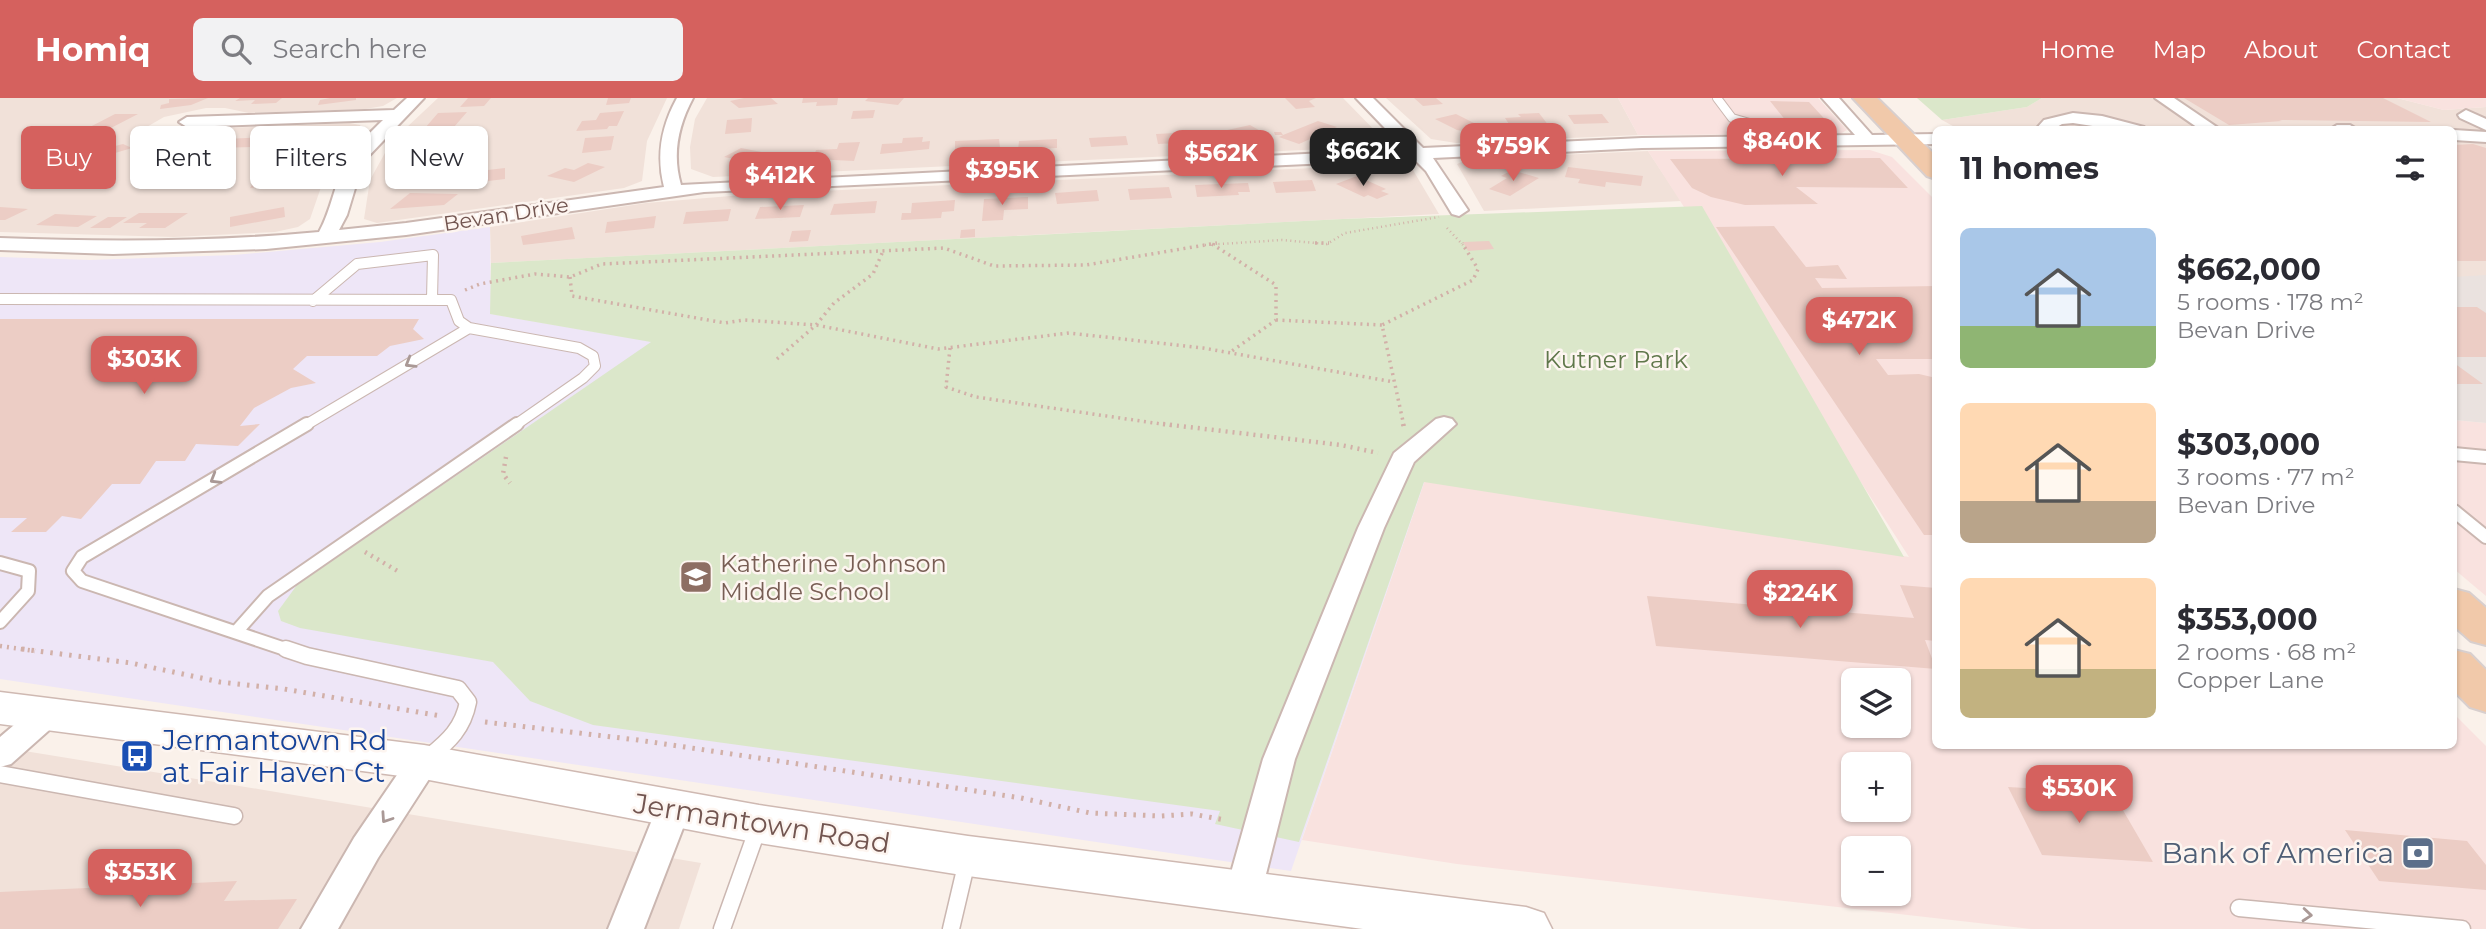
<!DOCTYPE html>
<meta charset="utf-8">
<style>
body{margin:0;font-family:Montserrat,sans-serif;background:#f2f2f3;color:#2b2b33;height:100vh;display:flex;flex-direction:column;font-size:26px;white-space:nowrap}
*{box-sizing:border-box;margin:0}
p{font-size:23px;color:#7c7c81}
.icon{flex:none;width:38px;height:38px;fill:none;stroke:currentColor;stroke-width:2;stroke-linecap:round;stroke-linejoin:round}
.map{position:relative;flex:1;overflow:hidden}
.drawer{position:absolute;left:1932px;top:28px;width:525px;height:623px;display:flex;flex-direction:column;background:#fff;border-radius:10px;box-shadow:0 2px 5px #0004}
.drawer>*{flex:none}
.hud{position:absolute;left:21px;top:28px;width:665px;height:63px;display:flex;gap:14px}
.tools{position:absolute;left:1841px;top:570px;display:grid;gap:14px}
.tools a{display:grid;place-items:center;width:70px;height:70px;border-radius:10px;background:#fff;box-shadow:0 2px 5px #0004;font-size:35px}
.price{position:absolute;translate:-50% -60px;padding:0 16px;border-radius:14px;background:#d5615e;color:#fff;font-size:23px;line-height:46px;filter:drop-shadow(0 2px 4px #0008)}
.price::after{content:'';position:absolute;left:50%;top:42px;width:21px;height:16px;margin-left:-10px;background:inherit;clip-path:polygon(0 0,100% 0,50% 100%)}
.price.current{background:#222;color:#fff}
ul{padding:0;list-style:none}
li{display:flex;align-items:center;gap:21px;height:175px;padding:0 28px}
li span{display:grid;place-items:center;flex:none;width:196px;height:140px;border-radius:10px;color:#555}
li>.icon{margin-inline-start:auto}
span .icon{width:84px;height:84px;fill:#fffc;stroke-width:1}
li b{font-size:30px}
h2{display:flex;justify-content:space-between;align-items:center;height:84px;padding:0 28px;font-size:30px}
.tag{padding:0 24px;border-radius:10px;background:#fff;box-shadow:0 2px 5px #0004;font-size:24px;line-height:63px}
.tag.current{background:#d5615e;color:#fff}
header{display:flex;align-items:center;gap:42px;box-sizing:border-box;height:98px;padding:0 35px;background:#d5615e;color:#fff}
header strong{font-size:33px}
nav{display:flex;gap:38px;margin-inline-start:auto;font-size:24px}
.search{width:490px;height:63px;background:#f2f2f3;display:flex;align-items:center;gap:18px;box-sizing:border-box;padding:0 24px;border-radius:10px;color:#7c7c81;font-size:26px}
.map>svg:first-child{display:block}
.residential{fill:#f1e1d9}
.commercial{fill:#f9e2df;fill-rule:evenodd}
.industrial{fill:#eae2df}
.education{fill:#eee6f7}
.green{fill:#dbe7ca}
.building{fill:#eccdc5}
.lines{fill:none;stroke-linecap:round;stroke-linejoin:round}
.lane-far3-casing{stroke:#cbb7b1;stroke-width:10}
.lane-far2-casing{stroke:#cbb7b1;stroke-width:12}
.lane-far1-casing{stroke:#cbb7b1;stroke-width:16}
.lane-casing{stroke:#cbb7b1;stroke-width:19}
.street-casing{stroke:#cbb7b1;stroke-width:4}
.secondary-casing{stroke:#cfb9b2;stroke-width:3}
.primary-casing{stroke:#d8cfce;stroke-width:4}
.path-far3{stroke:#d2b0a8;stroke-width:2.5;stroke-dasharray:1 3.5;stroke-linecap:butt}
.path-far2{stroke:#d2b0a8;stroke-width:3.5;stroke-dasharray:2 4.5;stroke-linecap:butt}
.path-far1{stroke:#d2b0a8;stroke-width:4.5;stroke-dasharray:2 5;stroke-linecap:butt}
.path{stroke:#d2b0a8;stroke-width:5;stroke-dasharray:2.5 7;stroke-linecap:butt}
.lane-far3{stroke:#fff;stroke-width:8}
.lane-far2{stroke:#fff;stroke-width:10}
.lane-far1{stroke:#fff;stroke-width:12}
.lane{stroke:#fff;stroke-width:16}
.street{fill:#fff;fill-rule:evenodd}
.secondary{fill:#fff;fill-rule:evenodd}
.primary{fill:#f1c9aa;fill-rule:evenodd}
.oneway{stroke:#aa9996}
.labels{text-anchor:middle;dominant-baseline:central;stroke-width:5;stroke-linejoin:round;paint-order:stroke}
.far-street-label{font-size:21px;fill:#725550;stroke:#fdf5f0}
.park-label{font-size:24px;fill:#5f774a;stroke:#fdf5f0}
.education-label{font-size:24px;fill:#785e54;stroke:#fdf5f0;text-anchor:start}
.near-transit-label{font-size:28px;fill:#164399;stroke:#fdf5f0;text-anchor:start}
.near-street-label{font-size:28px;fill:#725550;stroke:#fdf5f0}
.near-service-label{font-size:28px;fill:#4e5e75;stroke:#fdf5f0;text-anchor:end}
</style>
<header>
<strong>Homiq</strong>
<div class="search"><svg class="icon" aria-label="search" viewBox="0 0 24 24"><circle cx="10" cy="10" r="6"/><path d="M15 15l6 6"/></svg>Search here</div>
<nav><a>Home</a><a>Map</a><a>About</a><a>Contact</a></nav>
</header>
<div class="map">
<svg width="2486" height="831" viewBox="0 0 2486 831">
<rect width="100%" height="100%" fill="#faf1ea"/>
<path class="residential" d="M0 0H397L383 8 365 11 249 15 225 10H206L164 19 145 30 148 36 168 39 227 30 350 25 360 27 362 31 328 69 310 121 298 129 275 134 174 139 0 134Z
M438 0H667L647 43 642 83 624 90 377 125 364 121 370 82 391 44Z
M707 0H1343L1385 43 1371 49 713 79 691 71 690 49 695 21Z
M1386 0H1618L1638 37 1456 45 1431 41Z
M2042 0H2397L2444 12 2486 9V178L2458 181 2454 178V32H1960L1942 22 2027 9Z
M1648 53 1681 103 1484 113 1457 66 1469 61Z
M1401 66 1413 72 1439 116 491 165 490 129 646 105 755 96Z
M0 649 264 692 701 765 679 831H0Z"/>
<path class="commercial" d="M1618 0H1818L1847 32 1840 36 1638 37Z
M2397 0H2486V9L2444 12Z
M1870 52 1892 59 1935 102 1936 648H2454V616L2486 648V831H2031L1457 766 1302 742 1427 376 1909 459 1648 53ZM1853 583H1899V628H1853ZM1853 667H1899V712H1853ZM1853 751H1899V796H1853Z
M2454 322 2486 325V498L2454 471Z"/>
<path class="industrial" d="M2486 177V325L2454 322V179Z"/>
<path class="education" d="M490 129 491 216 1427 376 1291 773 0 581V159L90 162 234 157 380 144Z"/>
<path class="green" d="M1917 0H2042L2027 9 1942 22Z
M1702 108 1904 459 1424 384 1299 744 1215 726 1220 713 593 627 530 603 493 564 300 530 281 523 278 513 297 487 651 244 490 216 491 165 1343 121Z"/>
<path class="building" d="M208 0 191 7 160 11 161 7 169 5V1Z
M240 0H282L276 5 251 6 255 2 235 3Z
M330 0H356V2L318 7 320 2Z
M468 0H491L484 8 460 9Z
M608 0H631L629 5 606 7Z
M744 0H771L778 6 739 10 730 3Z
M803 0H838L837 7 816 8 817 4 802 5Z
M868 0H904L898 7 865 3Z
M1285 0H1316L1309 3 1315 9 1296 11Z
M1414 0H1436L1443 6 1423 8Z
M2184 0H2383L2431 24 2279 22 2282 23 2229 27Z
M1770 3 1809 4 1832 29H1791Z
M875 12 873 20 851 21 853 13Z
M624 13 617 28H609L607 31 576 33 582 23 596 22 600 15Z
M467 14 454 29 425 30 438 15Z
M1539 15 1549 28 1511 29 1505 20 1521 19 1518 16Z
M115 16H138L109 31H86Z
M1456 16 1478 27 1474 28 1480 31 1467 34 1457 32 1435 21Z
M1602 16 1609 25 1574 26 1568 17Z
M752 20 751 34 725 36 727 22Z
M1318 23 1337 29 1299 46 1279 39 1283 37H1275L1274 34H1281L1283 37Z
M1250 27 1264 35 1218 46 1205 37Z
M1195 34 1198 44 1158 46 1156 36Z
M442 36 429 53 403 55 417 38Z
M614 38 611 52 582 55 585 40Z
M1126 38 1128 47 1091 49 1089 40Z
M265 39 253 49 213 50 226 41Z
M923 39 922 44 930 43 929 51 880 56 882 46 902 45 903 40Z
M313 40 312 46 323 45V51L301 55 299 62 276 66 278 61 270 62 273 54 282 52 284 44Z
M999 41 1000 49 955 52V43Z
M1057 41V50L1018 52 1019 43Z
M103 43 115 48 123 46 132 50 98 60 77 50Z
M860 44 854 63 813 61 816 52 837 51 839 45Z
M2473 46 2486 50V163H2458L2454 160V47Z
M193 49 180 58 139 59 152 50Z
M741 50 772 56 755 65 724 59Z
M217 54 220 58 196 64 193 59Z
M432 59 433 76 394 83 393 74 402 73 401 64Z
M1880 60 1908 90 1796 89 1818 106 1745 107 1711 99 1692 90 1670 61Z
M588 65 605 69 574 84 547 78 565 70 574 72Z
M1568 69 1643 78 1641 88 1606 84 1605 89 1578 85 1580 81 1565 79Z
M301 70 293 85 250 90 254 84 267 82 272 73Z
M505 70V81L488 83V72Z
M1512 72 1539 80 1510 98 1489 91 1507 80 1501 78Z
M1357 78 1386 91 1381 93 1389 96 1377 101 1368 97 1364 99 1336 86Z
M1312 82 1316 93 1276 95 1273 84Z
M1248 85 1250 94H1238L1239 97 1197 99 1195 87Z
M1169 89 1172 100 1130 102 1128 91Z
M1097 92 1099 103 1057 106 1055 95Z
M410 95 458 96 444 107 390 111Z
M1028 99V111L1004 112 1003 122 982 123 984 101Z
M955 102 954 113 942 114 941 120 901 122 902 115H911L912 105Z
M877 103 875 115 830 117 834 106Z
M804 107 800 119 755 121 760 109Z
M0 109 28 111 5 122H0Z
M284 109 285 119 230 129V119Z
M731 111 728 123 683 126 686 114Z
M139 115H188L165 130H139L147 125H123Z
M55 116 97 118 78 129 36 127Z
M656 118 654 130 605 135 607 124Z
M108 119H127L110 130H90Z
M1774 128 1806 169 1838 167 1847 181 1815 180 1822 190 1936 188V261H1876L1888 277 1919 276 1936 280V437H1924L1716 129Z
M572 129 575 141 523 147 521 138Z
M975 131V139L960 140 961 132Z
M811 132 808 143 789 144 792 133Z
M1489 143 1494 151 1468 153 1463 144Z
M2454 209H2477L2486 215V259H2454Z
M0 221H419L413 231 424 241 390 248 377 258H307L293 271 316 285 291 290 254 310 240 328 260 326 238 348 196 346 185 363H156L140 386H112L81 421 62 418 46 434H11L27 420H0Z
M2454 265 2483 286H2454Z
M1900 487 1936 490V543L1925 542 1936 571 1656 548 1647 498 1914 520Z
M2008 689 2113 695 2153 764 2042 757Z
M2345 732 2467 743 2486 767V792L2379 783Z
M237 783 224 803 297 801 278 831H0V794Z"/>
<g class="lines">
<defs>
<path id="lane-far3" d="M1717 0 1732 20 1760 28"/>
<path id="lane-far2" d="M0 201 451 202 459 223 469 230 579 250 593 258 595 268 583 280 514 328
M313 203 357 166 433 157 432 201
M304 328 469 230"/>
<path id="lane-far1" d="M2454 356 2486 359
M2454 413 2486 439
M0 465 29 473 28 493 0 524
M236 534 268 498 517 326
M291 553 82 483 73 473 82 459 307 326"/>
<path id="lane" d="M286 551 307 558 458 591 468 604C463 630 449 643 429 659
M0 676 234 718
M2239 810 2462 831
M722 831 758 730
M951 831 967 763"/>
<path id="street" d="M407 0H424L363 64 347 117 339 132 406 125 664 89C656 57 661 29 677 0H693C678 28 672 56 681 87L1405 51 1356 0H1373L1423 50 1642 40 1855 37 1822 0H1839L1872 37 1936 36V46L1642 50 1433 60 1468 112 1459 118 1452 116 1426 73 1414 61 704 94 406 137 266 151 113 156 0 152V140C107 144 213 144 319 134 332 111 334 85 347 63 356 47 370 35 383 22L187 29 179 24 187 19 394 12Z
M2155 0H2174L2221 32H2201Z
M2466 12 2486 21V32L2460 20 2458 17Z
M2073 15 2102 18 2144 29 2146 32H2119L2073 25 2062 26 2052 32H2035L2044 22Z
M2337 27H2350L2358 32H2329Z
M2454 32 2486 34V44L2454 42Z
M1444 319 1452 321 1456 326 1414 364 1384 430 1295 661 1261 796 1256 807 1243 811 1230 807 1225 796 1263 661 1358 430 1394 355 1436 321Z
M45 607 56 610 61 618 56 626 11 666 0 669V639L34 610Z
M424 652 436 655 440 664 378 760 338 831H301L354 740 412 655Z
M673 699 685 703 690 712 644 831H608L656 712 661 703Z"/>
<path id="secondary" d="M0 594 424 647 759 707 968 738 1526 809 1544 815 1552 831H1363L968 778 759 745 424 681 0 626Z"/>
<path id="primary" d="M1853 0H1877L1936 58V81L1927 78Z
M2454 491 2469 495 2486 510V547L2471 543 2454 528Z
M2454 552 2470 556 2486 572V614L2470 609 2454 593Z"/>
</defs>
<use href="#lane-far3" class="lane-far3-casing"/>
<use href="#lane-far2" class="lane-far2-casing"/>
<use href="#lane-far1" class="lane-far1-casing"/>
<use href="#lane" class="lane-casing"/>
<use href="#street" class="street-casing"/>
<use href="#secondary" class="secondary-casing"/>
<use href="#primary" class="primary-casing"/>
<path class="path-far3" d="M1447 130 1463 147
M1205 147 1282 142 1327 146 1345 135 1439 119"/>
<path class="path-far2" d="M1315 145H1329
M1212 146 1276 187V222L1229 255
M570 179 572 198 725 225 744 222 816 227 938 251 1069 235 1203 250 1394 284
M465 192 480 186 535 176 570 179 602 166 944 150 994 168 1086 167 1217 145
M1276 222 1382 227
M950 250 946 289 976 299 1175 328
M777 261 816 227 834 205 873 176 883 153
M1404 328 1382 227 1473 182 1478 171 1462 145"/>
<path class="path-far1" d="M1163 326 1341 347 1378 355
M1403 326 1404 330
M506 359 503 376 510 385
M365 454 401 475
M0 548 35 553"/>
<path class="path" d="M22 551 131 565 220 584 284 591 441 618
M485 624 638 642 832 671 1021 700 1090 715 1161 718 1192 716 1225 722"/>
<use href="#lane-far3" class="lane-far3"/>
<use href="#lane-far2" class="lane-far2"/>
<use href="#lane-far1" class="lane-far1"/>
<use href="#lane" class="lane"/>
<use href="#street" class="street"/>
<use href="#secondary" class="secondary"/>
<use href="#primary" class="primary"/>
</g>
<defs><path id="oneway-chevron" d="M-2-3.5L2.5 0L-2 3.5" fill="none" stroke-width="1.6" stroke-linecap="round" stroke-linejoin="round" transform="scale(1.75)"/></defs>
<g class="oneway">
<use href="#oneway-chevron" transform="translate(410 265) rotate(149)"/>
<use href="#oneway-chevron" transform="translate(215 381) rotate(149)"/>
<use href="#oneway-chevron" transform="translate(386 720) rotate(124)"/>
<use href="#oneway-chevron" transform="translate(2307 817) rotate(5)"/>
</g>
<defs>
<symbol id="school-square" viewBox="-11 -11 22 22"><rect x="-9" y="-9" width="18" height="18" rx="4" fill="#8d6e63" stroke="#fdf5f0"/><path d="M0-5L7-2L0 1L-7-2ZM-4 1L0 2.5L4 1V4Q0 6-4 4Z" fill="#fff"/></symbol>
<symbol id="bus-square" viewBox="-11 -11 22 22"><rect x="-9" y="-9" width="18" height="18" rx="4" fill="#1a4fb4" stroke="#fdf5f0"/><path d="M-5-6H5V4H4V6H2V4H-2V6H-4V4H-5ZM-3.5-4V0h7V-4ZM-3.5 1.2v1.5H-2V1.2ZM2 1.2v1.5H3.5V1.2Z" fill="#fff"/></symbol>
<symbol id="bank-square" viewBox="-11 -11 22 22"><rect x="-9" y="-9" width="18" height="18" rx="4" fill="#5c6f8a" stroke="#fdf5f0"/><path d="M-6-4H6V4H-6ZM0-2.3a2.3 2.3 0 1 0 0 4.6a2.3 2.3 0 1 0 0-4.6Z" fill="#fff"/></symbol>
</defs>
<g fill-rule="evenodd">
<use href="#school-square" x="677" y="460" width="38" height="38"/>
<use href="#bus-square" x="118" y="639" width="38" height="38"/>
<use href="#bank-square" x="2399" y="736" width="38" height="38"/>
</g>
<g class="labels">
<g class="far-street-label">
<text transform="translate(506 116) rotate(-9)">Bevan Drive</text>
</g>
<g class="park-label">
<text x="1616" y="261">Kutner Park</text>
</g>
<g class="education-label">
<text x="720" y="465">Katherine Johnson<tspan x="720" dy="28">Middle School</tspan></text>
</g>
<g class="near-transit-label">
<text x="162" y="642">Jermantown Rd<tspan x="162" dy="32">at Fair Haven Ct</tspan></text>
</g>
<g class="near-street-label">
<text transform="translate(762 725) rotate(9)">Jermantown Road</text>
</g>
<g class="near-service-label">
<text x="2394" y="755">Bank of America</text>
</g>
</g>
</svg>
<div class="tools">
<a><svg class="icon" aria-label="layers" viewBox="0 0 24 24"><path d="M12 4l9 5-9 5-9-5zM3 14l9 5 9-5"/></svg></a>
<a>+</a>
<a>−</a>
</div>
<b class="price" style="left:1782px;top:80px">$840K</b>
<b class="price" style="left:1513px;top:85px">$759K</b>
<b class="price current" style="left:1363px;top:90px">$662K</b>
<b class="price" style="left:1221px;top:92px">$562K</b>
<b class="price" style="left:1002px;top:109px">$395K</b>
<b class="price" style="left:780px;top:114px">$412K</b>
<b class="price" style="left:1859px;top:259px">$472K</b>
<b class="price" style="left:144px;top:298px">$303K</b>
<b class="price" style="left:1800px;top:532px">$224K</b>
<b class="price" style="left:2079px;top:727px">$530K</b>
<b class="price" style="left:140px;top:811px">$353K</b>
<div class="hud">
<a class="tag current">Buy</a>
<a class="tag">Rent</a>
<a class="tag">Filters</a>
<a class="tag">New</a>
</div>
<section class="drawer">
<h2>11 homes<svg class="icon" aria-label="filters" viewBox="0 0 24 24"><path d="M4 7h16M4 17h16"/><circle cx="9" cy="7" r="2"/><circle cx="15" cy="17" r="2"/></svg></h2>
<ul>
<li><span style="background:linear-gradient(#a9c7e8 70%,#8fb573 0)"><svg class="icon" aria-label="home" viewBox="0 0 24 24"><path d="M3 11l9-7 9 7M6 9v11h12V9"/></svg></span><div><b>$662,000</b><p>5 rooms · 178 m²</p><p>Bevan Drive</p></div></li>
<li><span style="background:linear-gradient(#ffd9b3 70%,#b9a48a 0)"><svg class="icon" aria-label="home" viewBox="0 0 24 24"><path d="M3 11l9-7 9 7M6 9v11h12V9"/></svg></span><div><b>$303,000</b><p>3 rooms · 77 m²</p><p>Bevan Drive</p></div></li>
<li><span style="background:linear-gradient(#ffd9b3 65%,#c2b280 0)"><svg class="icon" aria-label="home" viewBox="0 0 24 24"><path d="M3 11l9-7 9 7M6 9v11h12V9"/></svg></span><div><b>$353,000</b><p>2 rooms · 68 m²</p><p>Copper Lane</p></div></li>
</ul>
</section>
</div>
